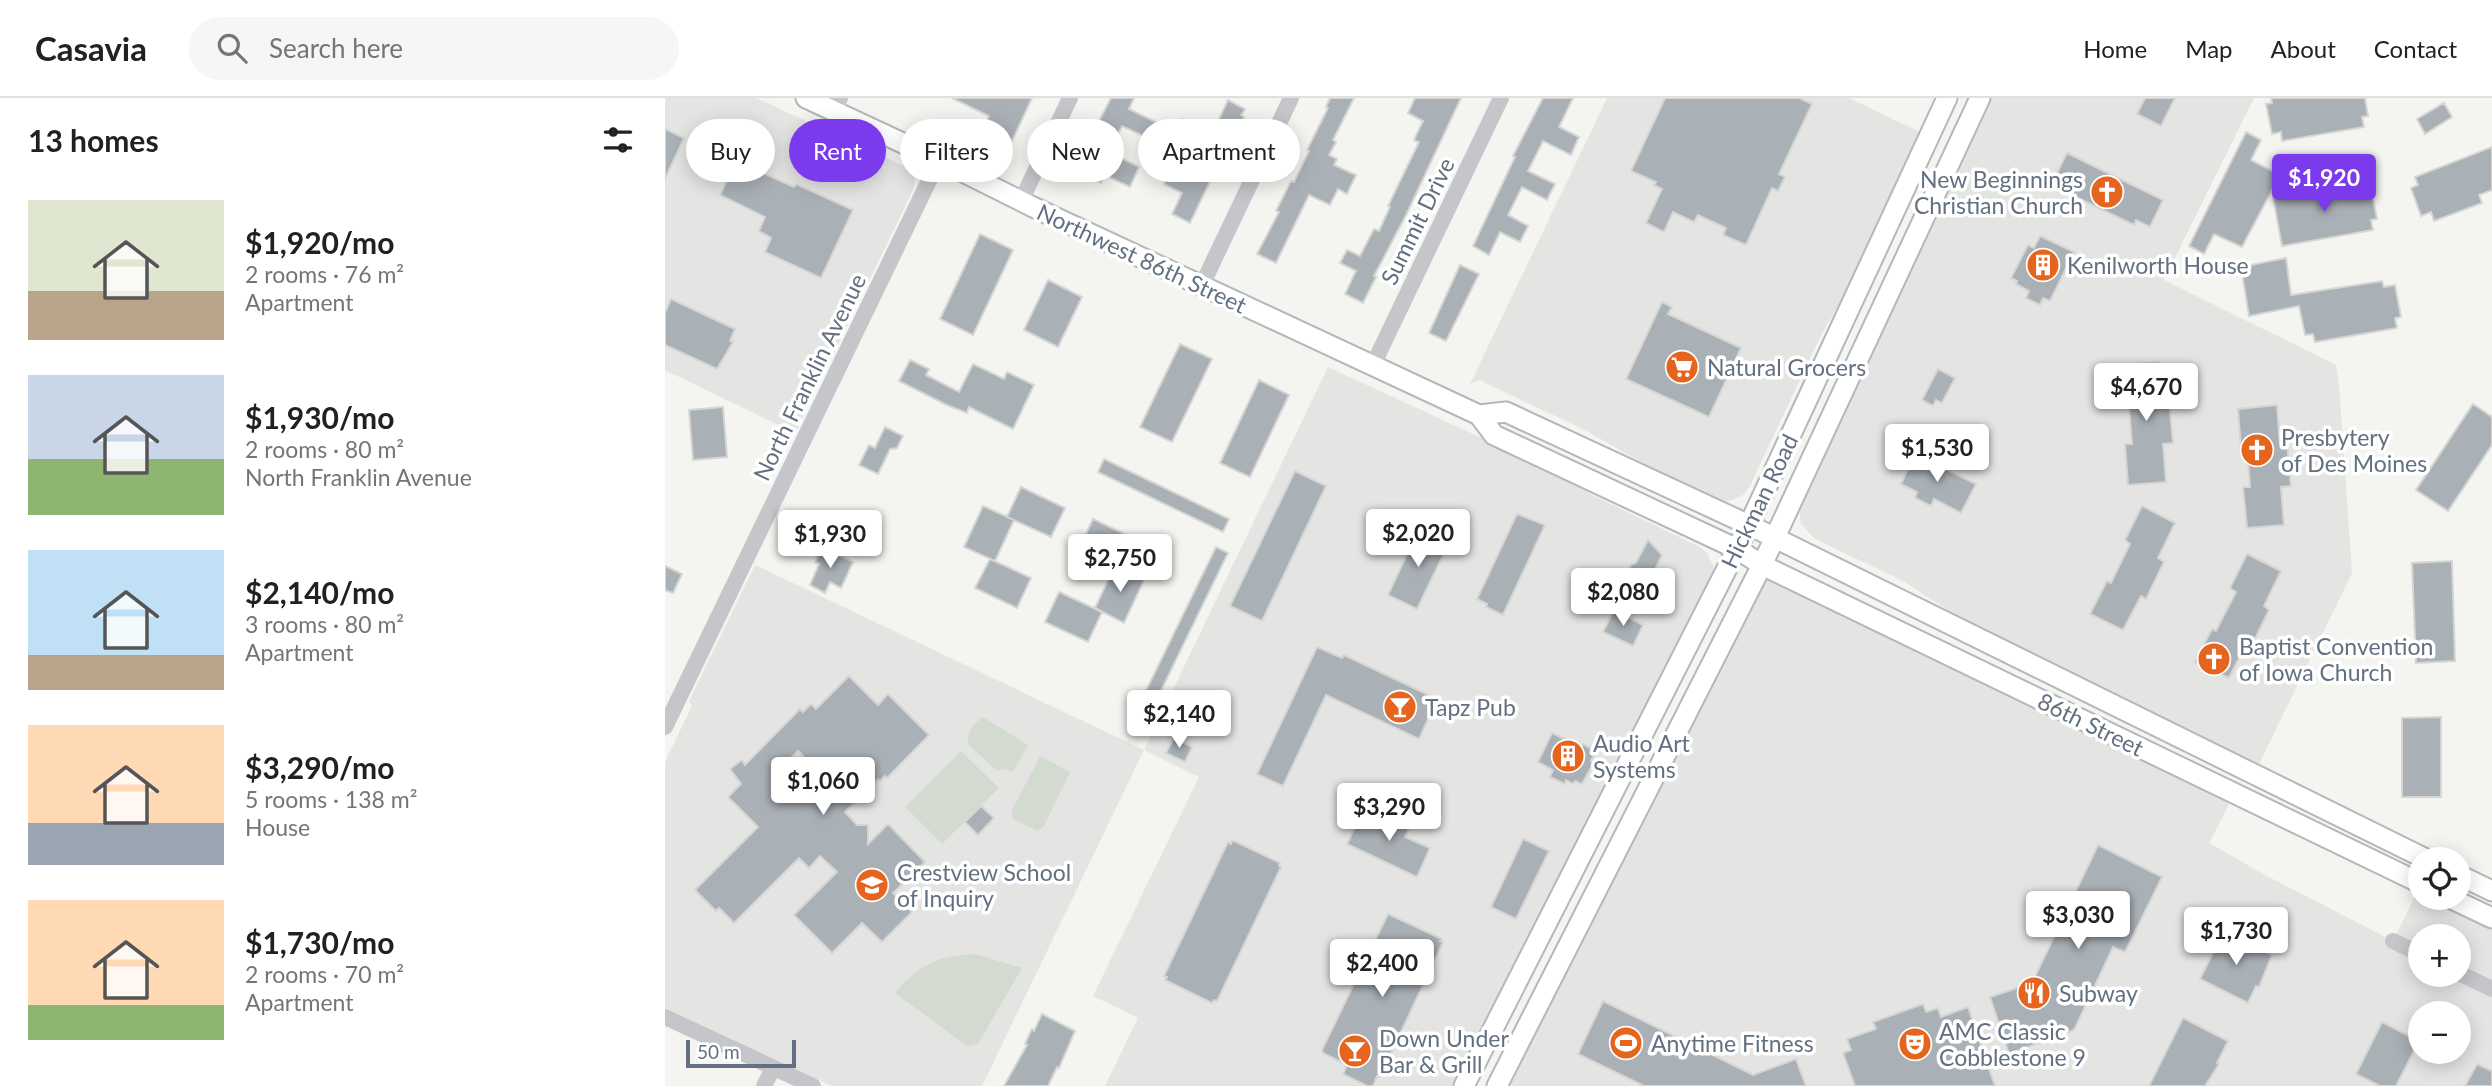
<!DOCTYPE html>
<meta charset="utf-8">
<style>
body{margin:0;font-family:Lato,sans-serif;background:#f6f6f6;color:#202124;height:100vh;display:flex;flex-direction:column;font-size:26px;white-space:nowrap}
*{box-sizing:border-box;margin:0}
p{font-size:23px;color:#757577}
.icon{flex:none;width:38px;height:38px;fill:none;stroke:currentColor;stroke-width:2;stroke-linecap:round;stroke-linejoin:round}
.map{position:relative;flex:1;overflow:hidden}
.details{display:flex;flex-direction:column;background:#fff;width:665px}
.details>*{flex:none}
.top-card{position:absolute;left:21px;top:21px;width:665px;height:63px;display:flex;gap:14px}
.tools{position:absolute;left:1743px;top:749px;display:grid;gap:14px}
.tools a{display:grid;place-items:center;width:63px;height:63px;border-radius:50%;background:#fff;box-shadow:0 4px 18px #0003;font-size:35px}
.scale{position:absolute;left:21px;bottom:18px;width:110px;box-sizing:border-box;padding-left:7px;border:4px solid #627081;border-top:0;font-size:19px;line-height:24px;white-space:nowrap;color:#627081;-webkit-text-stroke:5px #fff;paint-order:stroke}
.price{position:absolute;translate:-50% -60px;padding:0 16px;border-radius:7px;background:#fff;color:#222;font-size:23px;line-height:46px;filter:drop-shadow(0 2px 4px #0008)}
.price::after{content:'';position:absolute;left:50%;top:42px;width:21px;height:16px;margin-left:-10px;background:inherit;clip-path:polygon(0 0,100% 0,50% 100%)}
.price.selected{background:#7c3aed;color:#fff}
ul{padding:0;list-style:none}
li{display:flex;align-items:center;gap:21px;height:175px;padding:0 28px}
li span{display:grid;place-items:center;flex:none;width:196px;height:140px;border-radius:0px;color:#555}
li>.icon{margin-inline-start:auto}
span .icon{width:84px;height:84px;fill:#fffc;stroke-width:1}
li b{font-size:30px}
h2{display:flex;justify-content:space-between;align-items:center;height:84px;padding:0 28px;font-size:30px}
.tag{padding:0 24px;border-radius:32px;background:#fff;box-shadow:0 4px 18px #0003;font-size:24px;line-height:63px}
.tag.selected{background:#7c3aed;color:#fff}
header{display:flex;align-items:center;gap:42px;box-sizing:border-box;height:98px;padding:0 35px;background:#fff;border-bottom:2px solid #e0e0e0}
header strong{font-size:33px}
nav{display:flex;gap:38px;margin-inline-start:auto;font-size:24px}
.search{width:490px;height:63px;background:#f6f6f6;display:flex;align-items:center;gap:18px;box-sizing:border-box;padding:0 24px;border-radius:38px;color:#757577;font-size:26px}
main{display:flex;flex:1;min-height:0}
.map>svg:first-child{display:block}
.built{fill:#e4e5e3;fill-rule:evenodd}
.green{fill:#d3dbd1}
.building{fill:#a9b0b6;stroke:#d5d5d3;stroke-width:2;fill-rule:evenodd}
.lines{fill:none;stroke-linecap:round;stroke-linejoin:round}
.major-casing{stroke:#b4b7bc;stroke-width:23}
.minor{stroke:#c4c6ca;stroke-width:16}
.major{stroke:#fff;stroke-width:19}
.labels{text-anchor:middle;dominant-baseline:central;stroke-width:7;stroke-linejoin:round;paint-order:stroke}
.poi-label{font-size:23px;fill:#627081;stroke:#fff;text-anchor:start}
.street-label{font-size:23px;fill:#627081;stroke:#fff}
</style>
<header>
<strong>Casavia</strong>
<div class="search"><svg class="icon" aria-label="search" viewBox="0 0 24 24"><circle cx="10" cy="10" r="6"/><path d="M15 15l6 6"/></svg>Search here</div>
<nav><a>Home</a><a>Map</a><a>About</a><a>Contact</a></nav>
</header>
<main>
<section class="details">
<h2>13 homes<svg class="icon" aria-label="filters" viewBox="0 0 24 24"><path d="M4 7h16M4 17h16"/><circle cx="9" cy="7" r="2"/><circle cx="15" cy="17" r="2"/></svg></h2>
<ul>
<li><span style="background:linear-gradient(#dfe7d0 65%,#b9a48a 0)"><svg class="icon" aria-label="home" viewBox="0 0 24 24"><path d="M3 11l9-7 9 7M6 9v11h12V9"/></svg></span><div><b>$1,920/mo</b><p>2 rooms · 76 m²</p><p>Apartment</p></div></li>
<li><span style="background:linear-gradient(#c9d6e8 60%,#8fb573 0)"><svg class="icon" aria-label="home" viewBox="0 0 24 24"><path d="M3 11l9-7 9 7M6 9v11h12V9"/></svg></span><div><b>$1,930/mo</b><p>2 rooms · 80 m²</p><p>North Franklin Avenue</p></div></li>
<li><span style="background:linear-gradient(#bfe0f5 75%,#b9a48a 0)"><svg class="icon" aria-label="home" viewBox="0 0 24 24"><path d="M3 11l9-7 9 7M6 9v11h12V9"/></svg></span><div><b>$2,140/mo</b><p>3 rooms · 80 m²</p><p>Apartment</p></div></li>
<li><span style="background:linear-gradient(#ffd9b3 70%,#9aa5b1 0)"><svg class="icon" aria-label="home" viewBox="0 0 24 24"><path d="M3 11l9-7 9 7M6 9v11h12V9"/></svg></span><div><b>$3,290/mo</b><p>5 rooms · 138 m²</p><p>House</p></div></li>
<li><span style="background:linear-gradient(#ffd9b3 75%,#8fb573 0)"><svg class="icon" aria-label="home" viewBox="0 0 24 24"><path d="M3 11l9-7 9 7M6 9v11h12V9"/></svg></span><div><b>$1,730/mo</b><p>2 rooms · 70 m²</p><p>Apartment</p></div></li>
</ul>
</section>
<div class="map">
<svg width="1827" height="988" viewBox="0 0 1827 988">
<rect width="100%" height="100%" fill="#f4f4f0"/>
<path class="built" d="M0 0H91L241 69 250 80 248 92 130 335 0 272Z
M942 0H1184L1257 35 1197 168 1157 235 1085 388 1078 397 1065 403 1052 402 990 372 920 332 814 282 805 286Z
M1325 0H1589L1499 182 1671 267 1674 286 1687 475 1594 666 1299 523 1240 484 1150 441 1136 426 1134 413 1136 406Z
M663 269 871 365 929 398 1035 449 1042 455 1049 470V477L791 988H440L473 920 428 898 534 679 479 652 317 988H167L0 910V664L27 608 24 603 90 467 479 652Z
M1097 467 1570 695 1544 745 1600 777 1728 843 1755 788V800H1785L1827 820V988H832ZM1755 838H1794V877H1755ZM1755 915H1794V954H1755Z"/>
<path class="green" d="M318 619 363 647 348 674 341 671 332 673 303 646C301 635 309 624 318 619Z
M296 653 334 690 277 746 240 709Z
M375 658 405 674 378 730 372 733 348 721 346 714Z
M310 856 357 870 313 946 302 948 230 895C256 866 271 858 310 856Z"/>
<path class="building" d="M287 0H367L347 43 319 29 324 18Z
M446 0H469L464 11 493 25 485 41 457 28 444 54 474 69 465 89 440 77 436 85 409 72Z
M665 0H689L668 42 671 44 664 57 672 61 669 67 691 77 682 96 673 91 665 107 644 97 611 165 592 156 614 114 611 113 626 83 629 84 644 53 642 52 663 10 661 9Z
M750 0H796L741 117 709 178 711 179 698 205 680 196 691 173 675 165 682 152 695 158 709 131 714 133 725 109 723 108 754 44 749 42 758 23 743 15Z
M878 0H908L894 29 914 39 906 57 878 43 863 73 890 86 882 102 857 89 843 117 863 128 855 144 835 134 824 157 808 148 850 59 848 58Z
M1000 0H1134L1147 6 1114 76 1120 79 1113 93 1107 90 1081 147 1058 137 1061 130 1033 117 1029 124 1008 114 999 134 981 125 997 91 989 87 991 84 966 73Z
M1480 0H1510L1496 28 1472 16Z
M1606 0H1700L1703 18 1697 19 1699 29 1617 43 1616 34 1607 36 1601 6 1607 5Z
M563 2 580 11 576 17 579 19 569 39 567 38 525 125 507 116 517 95 499 86 506 72 524 81 537 53 508 39 517 21 547 36Z
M1779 5 1787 19 1760 36 1752 21Z
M0 31 19 40 0 81Z
M1581 34 1596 42 1586 62 1615 77 1577 149 1549 136 1539 156 1524 148Z
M1827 49V92L1814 97 1817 105 1769 123 1766 114 1756 118 1746 90 1753 87 1750 79Z
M1402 55 1498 102 1485 129 1471 122 1469 127 1386 87Z
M75 65 129 89 131 86 188 112 156 180 100 154 106 140 94 133 100 119 55 97 69 68 72 70Z
M1693 85 1695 92 1706 89 1712 121 1706 122 1708 132 1617 148 1608 99Z
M315 136 348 152 308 237 275 221Z
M1375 138 1409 154 1385 203 1378 200 1375 207 1361 200 1364 193 1351 186 1352 183 1346 180 1363 147 1369 150Z
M1621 160 1626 197 1717 183 1719 189 1730 187 1736 219 1730 220 1732 230 1650 244 1648 236 1640 237 1634 208 1584 218 1576 169Z
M795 167 814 176 781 243 764 235Z
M383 182 417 199 393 249 359 232Z
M6 201 70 231 65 243 68 244 52 271 0 247V215Z
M997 204 1007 209 1003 216 1076 250 1044 319 961 281Z
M515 246 547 261 507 344 475 329Z
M245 262 264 271 261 277 294 294 308 266 339 281 342 274 369 287 348 331 304 309 302 315 282 307 234 283Z
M1493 264 1496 303 1504 302 1508 345 1498 346 1501 384 1463 387 1460 346H1467L1464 308H1457L1454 267Z
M1273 271 1290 280 1277 305 1271 302 1268 308 1257 302Z
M594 282 624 297 585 379 555 365Z
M1808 306 1827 319V347L1783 413 1751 392Z
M1612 307 1615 346 1622 345 1626 388 1616 389 1619 427 1582 430 1578 389H1585L1582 350 1576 351 1573 311Z
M58 309 62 359 28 362 24 312Z
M220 329 238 338 232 350 225 351 213 376 194 367 204 347 210 350Z
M1250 356 1311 386 1296 415 1269 401 1266 408 1250 400 1252 394 1236 386Z
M439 361 564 421 558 434 433 374Z
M630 373 661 388 597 523 565 508Z
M356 389 400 410 386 439 342 419Z
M318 408 349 422 330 463 299 449Z
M1477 408 1510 425 1493 460 1499 464 1481 501 1476 498 1458 532 1425 516 1442 483 1446 485 1465 446 1460 442Z
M852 416 880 427 838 517 821 509 822 506 812 501Z
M428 421 470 441 456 471 414 451Z
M754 431 784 445 752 511 723 497Z
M983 442 997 457 974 505 957 486 966 467 971 465Z
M551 449 563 455 487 611 475 605Z
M157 450 188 464 176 490 165 484 160 495 145 487 154 466 150 464Z
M1582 456 1616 473 1599 508 1604 512 1586 549 1581 546 1564 580 1530 564 1547 531 1551 533 1571 494 1565 490Z
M325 461 366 480 352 510 310 490Z
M1787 463 1790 563 1751 565 1747 465Z
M0 468 17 476 8 495 0 492Z
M450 468 479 482 459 525 430 510Z
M394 494 437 514 423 544 380 524Z
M949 512 978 527 968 548 938 534Z
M652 549 677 560 679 557 772 601 754 641 661 597 618 688 592 676Z
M184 578 213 607 223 596 264 637 222 680 220 678 215 683 213 681 180 714 192 727H203V746L223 726 260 764 228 795 247 814 217 844 197 825 167 855 129 817 172 774 155 758 144 770 134 760 69 825 54 810 51 813 30 792 93 729 63 699 76 686 65 671 77 662 80 667 135 611 138 614 146 606 151 611ZM133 653 153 672 136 690 116 670Z
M1776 619V699H1737V620Z
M887 635 916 649 918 646 931 653 926 663 929 664 917 686 910 683 908 686 901 682 900 686 885 679 888 672 873 664Z
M509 640 527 649 520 664 501 655Z
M316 708 329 720 313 737 300 724Z
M717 713 746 726 740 739 765 750 752 779 682 746 695 718 711 725Z
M858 741 884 753 851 821 826 809Z
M567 742 615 765 614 768 616 769 552 903 549 902 547 905 500 882 502 879 499 878 563 744 566 746Z
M1433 747 1497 779 1460 854 1448 849 1409 932 1344 956 1325 899 1367 885Z
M723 816 777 841 775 843 778 844 715 979 712 978 708 988H702L678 976 682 967 658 955 657 952Z
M1559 833 1607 857 1594 889 1591 888 1583 905 1535 881Z
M938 903 1088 977 1131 961 1141 988H979L913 956Z
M1258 906 1261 914 1273 910 1276 919 1303 909 1330 988H1190L1178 955 1186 952 1182 941 1211 931 1208 924Z
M377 916 410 933 394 970 392 969 383 988H339L362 947 360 946 367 931 369 933Z
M1518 920 1563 943 1552 965 1554 966 1540 988H1484Z
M1717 924 1754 943 1731 988H1715L1691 976Z
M1812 966 1827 973V988H1800Z"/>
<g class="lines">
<defs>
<path id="major" d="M141 0 274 62 368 109 814 317 829 337 1072 451 1097 467 1755 785
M814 317 841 314 1084 427 1761 761
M1794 777 1827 793
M1785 800 1827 820
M799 988 1084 427 1282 0
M832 988 1097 467 1315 0"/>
</defs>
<use href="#major" class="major-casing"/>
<path class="minor" d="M169 13 175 0
M356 103 405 0
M537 187 626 0
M708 267 836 0
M0 629 274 62
M1728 843 1755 856
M1794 875 1827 891
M0 919 148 988
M99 988 108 970"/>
<use href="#major" class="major"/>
</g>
<defs>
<symbol id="church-disc" viewBox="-11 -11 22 22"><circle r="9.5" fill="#e5651f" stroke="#fff"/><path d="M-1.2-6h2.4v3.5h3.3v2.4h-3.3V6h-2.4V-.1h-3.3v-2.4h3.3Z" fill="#fff"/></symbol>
<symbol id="building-disc" viewBox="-11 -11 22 22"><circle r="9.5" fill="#e5651f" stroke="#fff"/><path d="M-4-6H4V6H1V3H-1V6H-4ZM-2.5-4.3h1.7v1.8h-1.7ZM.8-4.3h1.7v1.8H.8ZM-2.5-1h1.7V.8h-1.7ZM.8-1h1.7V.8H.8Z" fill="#fff"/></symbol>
<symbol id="supermarket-disc" viewBox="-11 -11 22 22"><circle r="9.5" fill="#e5651f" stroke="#fff"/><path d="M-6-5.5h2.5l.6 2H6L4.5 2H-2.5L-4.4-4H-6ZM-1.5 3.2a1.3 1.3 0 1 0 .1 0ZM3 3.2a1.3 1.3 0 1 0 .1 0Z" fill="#fff"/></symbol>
<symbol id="bar-disc" viewBox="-11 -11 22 22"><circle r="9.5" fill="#e5651f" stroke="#fff"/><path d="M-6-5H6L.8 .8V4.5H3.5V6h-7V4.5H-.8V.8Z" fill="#fff"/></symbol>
<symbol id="school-disc" viewBox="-11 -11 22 22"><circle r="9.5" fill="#e5651f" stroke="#fff"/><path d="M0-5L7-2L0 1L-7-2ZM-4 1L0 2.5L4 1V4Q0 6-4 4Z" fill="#fff"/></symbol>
<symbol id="restaurant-disc" viewBox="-11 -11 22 22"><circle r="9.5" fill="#e5651f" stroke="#fff"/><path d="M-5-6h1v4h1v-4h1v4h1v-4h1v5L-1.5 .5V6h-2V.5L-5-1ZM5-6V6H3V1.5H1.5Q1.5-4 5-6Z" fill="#fff"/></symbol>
<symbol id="stadium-disc" viewBox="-11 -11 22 22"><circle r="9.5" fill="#e5651f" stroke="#fff"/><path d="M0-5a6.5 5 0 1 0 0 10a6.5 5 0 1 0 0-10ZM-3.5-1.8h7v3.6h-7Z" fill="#fff"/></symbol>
<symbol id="theatre-disc" viewBox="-11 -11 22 22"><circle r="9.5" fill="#e5651f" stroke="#fff"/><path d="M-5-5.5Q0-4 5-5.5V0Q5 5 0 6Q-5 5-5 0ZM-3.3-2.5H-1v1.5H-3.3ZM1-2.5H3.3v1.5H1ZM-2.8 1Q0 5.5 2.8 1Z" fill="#fff"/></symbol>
</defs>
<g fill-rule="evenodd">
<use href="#church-disc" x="1423" y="75" width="38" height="38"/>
<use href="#building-disc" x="1359" y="148" width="38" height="38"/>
<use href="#supermarket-disc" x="998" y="250" width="38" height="38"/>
<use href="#church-disc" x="1573" y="333" width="38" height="38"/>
<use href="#church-disc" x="1530" y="542" width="38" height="38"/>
<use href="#bar-disc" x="716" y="590" width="38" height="38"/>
<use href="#building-disc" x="884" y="639" width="38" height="38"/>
<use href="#school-disc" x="188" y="768" width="38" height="38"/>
<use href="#restaurant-disc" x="1350" y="876" width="38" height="38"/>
<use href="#stadium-disc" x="942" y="926" width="38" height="38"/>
<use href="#theatre-disc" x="1231" y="927" width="38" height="38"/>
<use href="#bar-disc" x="671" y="934" width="38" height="38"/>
</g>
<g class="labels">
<g class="poi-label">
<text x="1418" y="81" text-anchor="end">New Beginnings<tspan x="1418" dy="26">Christian Church</tspan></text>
<text x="1402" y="167">Kenilworth House</text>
<text x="1042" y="269">Natural Grocers</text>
<text x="1616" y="339">Presbytery<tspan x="1616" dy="26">of Des Moines</tspan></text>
<text x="1574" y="548">Baptist Convention<tspan x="1574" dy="26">of Iowa Church</tspan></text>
<text x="760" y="609">Tapz Pub</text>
<text x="928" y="645">Audio Art<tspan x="928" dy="26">Systems</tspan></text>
<text x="232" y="774">Crestview School<tspan x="232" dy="26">of Inquiry</tspan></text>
<text x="1394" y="895">Subway</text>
<text x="1274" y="933">AMC Classic<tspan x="1274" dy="26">Cobblestone 9</tspan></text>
<text x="714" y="940">Down Under<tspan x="714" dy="26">Bar &amp; Grill</tspan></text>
<text x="986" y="945">Anytime Fitness</text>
</g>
<g class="street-label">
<text transform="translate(752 123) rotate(-64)">Summit Drive</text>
<text transform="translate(477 160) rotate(25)">Northwest 86th Street</text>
<text transform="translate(144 279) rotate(-64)">North Franklin Avenue</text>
<text transform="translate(1094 403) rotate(-64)">Hickman Road</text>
<text transform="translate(1426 626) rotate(26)">86th Street</text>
</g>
</g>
</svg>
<div class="tools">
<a><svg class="icon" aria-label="locate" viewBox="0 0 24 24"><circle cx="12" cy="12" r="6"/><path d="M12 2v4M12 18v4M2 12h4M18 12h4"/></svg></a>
<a>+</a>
<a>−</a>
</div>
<div class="scale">50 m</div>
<b class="price selected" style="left:1659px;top:116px">$1,920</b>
<b class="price" style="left:1481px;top:325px">$4,670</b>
<b class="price" style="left:1272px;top:386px">$1,530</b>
<b class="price" style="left:753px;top:471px">$2,020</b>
<b class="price" style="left:165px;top:472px">$1,930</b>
<b class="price" style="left:455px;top:496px">$2,750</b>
<b class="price" style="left:958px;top:530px">$2,080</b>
<b class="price" style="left:514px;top:652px">$2,140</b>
<b class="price" style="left:158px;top:719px">$1,060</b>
<b class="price" style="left:724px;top:745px">$3,290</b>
<b class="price" style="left:1413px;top:853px">$3,030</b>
<b class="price" style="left:1571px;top:869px">$1,730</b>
<b class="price" style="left:717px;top:901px">$2,400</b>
<div class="top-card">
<a class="tag">Buy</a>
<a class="tag selected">Rent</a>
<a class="tag">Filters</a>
<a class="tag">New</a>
<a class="tag">Apartment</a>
</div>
</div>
</main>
